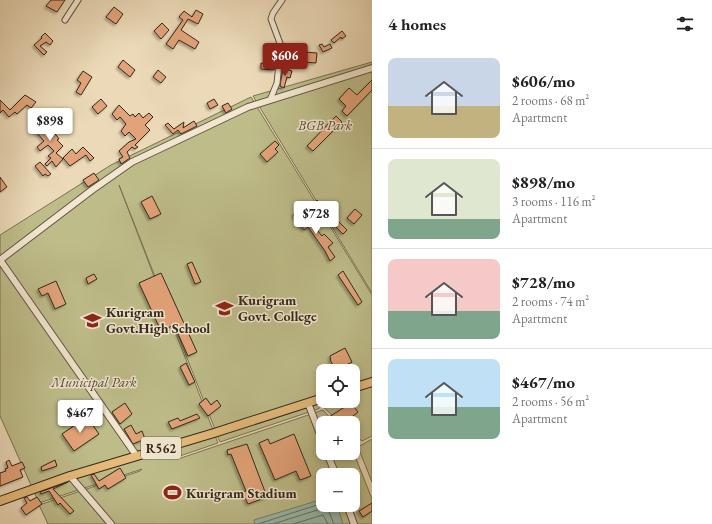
<!DOCTYPE html>
<meta charset="utf-8">
<style>
body{margin:0;font-family:"EB Garamond",serif;background:#f6f6f6;color:#222;height:100vh;display:flex;flex-direction:column;font-size:15px;white-space:nowrap}
*{box-sizing:border-box;margin:0}
p{font-size:13px;color:#767676}
.icon{flex:none;width:22px;height:22px;fill:none;stroke:currentColor;stroke-width:2;stroke-linecap:round;stroke-linejoin:round}
.map{position:relative;flex:1;overflow:hidden}
.sheet{display:flex;flex-direction:column;background:#fff;width:340px}
.sheet>*{flex:none}
.tools{position:absolute;left:316px;top:364px;display:grid;gap:8px}
.tools a{display:grid;place-items:center;width:44px;height:44px;border-radius:8px;background:#fff;box-shadow:0 2px 6px #0003;font-size:20px}
.price{position:absolute;translate:-50% -34px;padding:0 9px;border-radius:4px;background:#fff;color:#222;font-size:13px;line-height:26px;filter:drop-shadow(0 1px 2px #0008)}
.price::after{content:'';position:absolute;left:50%;top:24px;width:12px;height:9px;margin-left:-6px;background:inherit;clip-path:polygon(0 0,100% 0,50% 100%)}
.price.current{background:#8f2418;color:#fff}
ul{padding:0;list-style:none}
li{display:flex;align-items:center;gap:12px;height:100px;padding:0 16px}
li+li{border-top:1px solid #e0e0e0}
li span{display:grid;place-items:center;flex:none;width:112px;height:80px;border-radius:8px;color:#555}
li>.icon{margin-inline-start:auto}
span .icon{width:48px;height:48px;fill:#fffc;stroke-width:1}
li b{font-size:17px}
h2{display:flex;justify-content:space-between;align-items:center;height:48px;padding:0 16px;font-size:17px}
main{display:flex;flex:1;min-height:0}
.map>svg:first-child{display:block}
.green{fill:#bebd8a;stroke:#787354;fill-rule:evenodd}
.water{fill:#99baab;stroke:#708072}
.lines{fill:none;stroke-linecap:round;stroke-linejoin:round}
.shore{stroke:#667264;stroke-width:1}
.building{fill:#e3a378;stroke:#32291d;filter:url(#shadow)}
.minor-casing{stroke:#605544;stroke-width:7}
.tertiary-casing{stroke:#605544;stroke-width:8}
.primary-casing{stroke:#32291d;stroke-width:10}
.minor{stroke:#f2e6d0;stroke-width:5}
.tertiary{stroke:#f2e6d0;stroke-width:6}
.primary{stroke:#e6bc7c;stroke-width:8}
.labels{text-anchor:middle;dominant-baseline:central;stroke-width:3;stroke-linejoin:round;paint-order:stroke}
.shield{fill:#f2e6d0;stroke:#6c6253;stroke-width:1}
.shield-label{font-size:13px;font-weight:bold;fill:#32291d}
.park-label{font-size:14px;font-style:italic;fill:#554e38;stroke:#f2e6d0}
.poi-label{font-size:14px;font-weight:bold;fill:#32291d;stroke:#f2e6d0;text-anchor:start}
</style>
<main>
<div class="map">
<svg width="372" height="524" viewBox="0 0 372 524">
<defs>
<filter id="shadow"><feDropShadow dx="-2" dy="2" stdDeviation="1" flood-color="#0004"/></filter>
</defs>
<rect width="100%" height="100%" fill="#ebd9b7"/>
<filter id="stains"><feTurbulence type="fractalNoise" baseFrequency=".005" numOctaves="4"/><feColorMatrix values="0 0 0 0 .2 0 0 0 0 .09 0 0 0 0 .02 0 0 0 .5 -.17"/></filter>
<radialGradient id="worn" r=".72"><stop offset=".6" stop-color="#630" stop-opacity="0"/><stop offset="1" stop-color="#630" stop-opacity=".3"/></radialGradient>
<path class="green" d="M372 62V293L253 96Z
M251 97 372 295V436L362 441 353 434V423H341L322 406 318 409 220 442 119 185 218 443 174 458 178 459 323 410 335 423H323V453H353V451L372 499V524H48L39 505 140 471 142 469 39 503 0 416V235L111 165ZM323 371H353V401H323ZM323 475H353V505H323Z
M372 439V482L358 447Z"/>
<path class="water" d="M323 499V505H337L343 524H255L254 520Z"/>
<g class="lines">
<path class="shore" d="M258 524 323 503
M273 524 327 507 334 524
M293 524 323 515 328 524"/>
</g>
<path class="building" d="M51 0H65L57 12 46 6Z
M114 7 123 14 116 24 106 17Z
M196 10 203 14 198 24 188 19 181 30 199 42 195 49 179 40 173 49 166 44 183 20 179 17 184 11 192 17Z
M162 23 169 30 161 39 154 31Z
M342 31 346 36 342 39 341 37 334 43 331 40Z
M45 33 53 41 50 45 46 42 40 46 47 52 44 55 34 45 42 38 41 37Z
M322 44 324 47 330 44 332 48 323 52 319 45Z
M292 51 317 53 316 63 291 61Z
M123 60 135 70 130 77 118 67Z
M261 63 275 65 274 70 261 69Z
M283 68 292 71 290 78 287 77 284 88 280 86Z
M158 70 166 77 161 83 153 77Z
M83 71 92 77 81 95 76 92 81 83 77 80Z
M372 80V90L347 116 342 111 346 106 339 99 349 88 357 95Z
M25 95 36 102 31 108 27 105 17 114 15 112 9 117 3 110 0 113V100L10 110Z
M101 99 107 106 98 114 92 107Z
M214 99 218 105 210 109 207 103Z
M228 103 232 109 226 113 222 106Z
M119 105 130 116 133 114 135 117 139 113 143 118 149 113 153 117 145 125 150 130 135 145 138 147 135 149 132 147 127 152 130 158 121 164 119 159 123 157 119 151 129 142 136 139 129 132 125 136 121 131 126 124 120 117 117 120 112 114Z
M336 116 342 122 313 151 307 146Z
M49 120 56 128 53 131 59 139 57 140 63 146 56 153 63 159 56 167 52 161 47 166 45 164 51 158 48 156 54 151 48 145 40 151 37 147 44 141 36 132Z
M194 121 197 126 181 134 178 130 173 134 165 125 168 123 174 129 184 122 183 128Z
M275 141 279 145 275 149 278 152 267 162 260 154Z
M83 147 94 158 90 161 86 155 70 166 63 158 72 149 76 154Z
M40 162 51 174 48 176 45 174 43 176 35 166Z
M94 173 99 180 88 187 83 180Z
M0 177 7 187 0 192Z
M152 196 161 214 150 219 141 202Z
M317 200 347 230 343 234 313 204Z
M300 209 302 213 299 215 305 223 309 220 322 236 324 234 333 243 328 247 335 257 330 261 325 251 308 227 304 230 293 215Z
M355 209 362 215 354 224 347 218Z
M192 262 201 282 195 284 187 264Z
M343 271 362 302 358 305 338 275Z
M161 273 197 352 188 356 174 325 161 331 139 283Z
M94 274 97 279 88 284 86 278Z
M56 281 66 304 55 309 48 293 42 296 38 289Z
M345 348 352 362 341 368 340 365 335 367 331 362 330 356Z
M186 363 195 382 189 385 180 367Z
M206 398 211 405 217 400 221 406 208 416 199 404Z
M125 403 132 414 120 424 112 412Z
M351 403 358 412 344 423H333L329 417Z
M197 414 200 418 172 429 168 422 178 418 180 421Z
M87 417 99 434 74 451 62 434Z
M131 425 136 434 142 431 145 439 133 444 124 429Z
M294 434 311 476 300 480 296 471 275 480 259 443 268 439 270 444Z
M247 444 267 497 248 504 242 492 246 491 231 454 228 455 227 450Z
M9 460 12 466 22 462 25 468 20 470 23 477 0 486V473L6 471 5 469 8 468 6 462Z
M55 460 57 466 42 471 41 467Z
M120 468 126 478 108 489 105 485 99 489 91 475 94 474 99 481Z
M68 482 53 489 74 511 70 514 60 503 58 505 49 491 41 494 40 492Z
M27 497 30 501 37 497 42 504 26 515 21 508 27 503 24 498Z
M372 503V511L363 517 359 511Z"/>
<g class="lines">
<defs>
<path id="minor" d="M65 20 78 0
M270 100 277 83 281 46 271 19 273 13 282 0"/>
<path id="tertiary" d="M0 260 92 190 132 162 248 107 372 68
M0 260 136 455
M308 403 323 442
M327 453 336 475
M70 476 111 524
M347 505 354 524"/>
<path id="primary" d="M353 388 372 382
M0 501 70 476 214 433 323 398"/>
</defs>
<use href="#minor" class="minor-casing"/>
<use href="#tertiary" class="tertiary-casing"/>
<use href="#primary" class="primary-casing"/>
<use href="#minor" class="minor"/>
<use href="#tertiary" class="tertiary"/>
<use href="#primary" class="primary"/>
</g>
<defs>
<symbol id="university-bare" viewBox="-9 -9 18 18"><path d="M0-5L7-2L0 1L-7-2ZM-4 1L0 2.5L4 1V4Q0 6-4 4Z" fill="#8f2418" stroke="#f2e6d0" stroke-width="2.5" paint-order="stroke"/></symbol>
<symbol id="school-bare" viewBox="-9 -9 18 18"><path d="M0-5L7-2L0 1L-7-2ZM-4 1L0 2.5L4 1V4Q0 6-4 4Z" fill="#8f2418" stroke="#f2e6d0" stroke-width="2.5" paint-order="stroke"/></symbol>
<symbol id="stadium-bare" viewBox="-9 -9 18 18"><path d="M0-5a6.5 5 0 1 0 0 10a6.5 5 0 1 0 0-10ZM-3.5-1.8h7v3.6h-7Z" fill="#8f2418" stroke="#f2e6d0" stroke-width="2.5" paint-order="stroke"/></symbol>
</defs>
<g fill-rule="evenodd">
<use href="#university-bare" x="212" y="296" width="25" height="25"/>
<use href="#school-bare" x="80" y="308" width="25" height="25"/>
<use href="#stadium-bare" x="160" y="480" width="25" height="25"/>
</g>
<g class="labels">
<rect class="shield" x="141" y="437" width="40" height="22" rx="3"/>
<g class="shield-label">
<text x="161" y="448">R562</text>
</g>
<g class="park-label">
<text x="325" y="125">BGB Park</text>
<text x="94" y="382">Municipal Park</text>
</g>
<g class="poi-label">
<text x="238" y="300">Kurigram<tspan x="238" dy="16">Govt. College</tspan></text>
<text x="106" y="312">Kurigram<tspan x="106" dy="16">Govt.High School</tspan></text>
<text x="186" y="493">Kurigram Stadium</text>
</g>
</g>
<rect width="100%" height="100%" filter="url(#stains)"/>
<rect width="100%" height="100%" fill="url(#worn)"/>
</svg>
<div class="tools">
<a><svg class="icon" aria-label="locate" viewBox="0 0 24 24"><circle cx="12" cy="12" r="6"/><path d="M12 2v4M12 18v4M2 12h4M18 12h4"/></svg></a>
<a>+</a>
<a>−</a>
</div>
<b class="price current" style="left:285px;top:77px">$606</b>
<b class="price" style="left:50px;top:142px">$898</b>
<b class="price" style="left:316px;top:235px">$728</b>
<b class="price" style="left:80px;top:434px">$467</b>
</div>
<section class="sheet">
<h2>4 homes<svg class="icon" aria-label="filters" viewBox="0 0 24 24"><path d="M4 7h16M4 17h16"/><circle cx="9" cy="7" r="2"/><circle cx="15" cy="17" r="2"/></svg></h2>
<ul>
<li><span style="background:linear-gradient(#c9d6e8 60%,#c2b280 0)"><svg class="icon" aria-label="home" viewBox="0 0 24 24"><path d="M3 11l9-7 9 7M6 9v11h12V9"/></svg></span><div><b>$606/mo</b><p>2 rooms · 68 m²</p><p>Apartment</p></div></li>
<li><span style="background:linear-gradient(#dfe7d0 75%,#7fa58c 0)"><svg class="icon" aria-label="home" viewBox="0 0 24 24"><path d="M3 11l9-7 9 7M6 9v11h12V9"/></svg></span><div><b>$898/mo</b><p>3 rooms · 116 m²</p><p>Apartment</p></div></li>
<li><span style="background:linear-gradient(#f6c9c9 65%,#7fa58c 0)"><svg class="icon" aria-label="home" viewBox="0 0 24 24"><path d="M3 11l9-7 9 7M6 9v11h12V9"/></svg></span><div><b>$728/mo</b><p>2 rooms · 74 m²</p><p>Apartment</p></div></li>
<li><span style="background:linear-gradient(#bfe0f5 60%,#7fa58c 0)"><svg class="icon" aria-label="home" viewBox="0 0 24 24"><path d="M3 11l9-7 9 7M6 9v11h12V9"/></svg></span><div><b>$467/mo</b><p>2 rooms · 56 m²</p><p>Apartment</p></div></li>
</ul>
</section>
</main>
